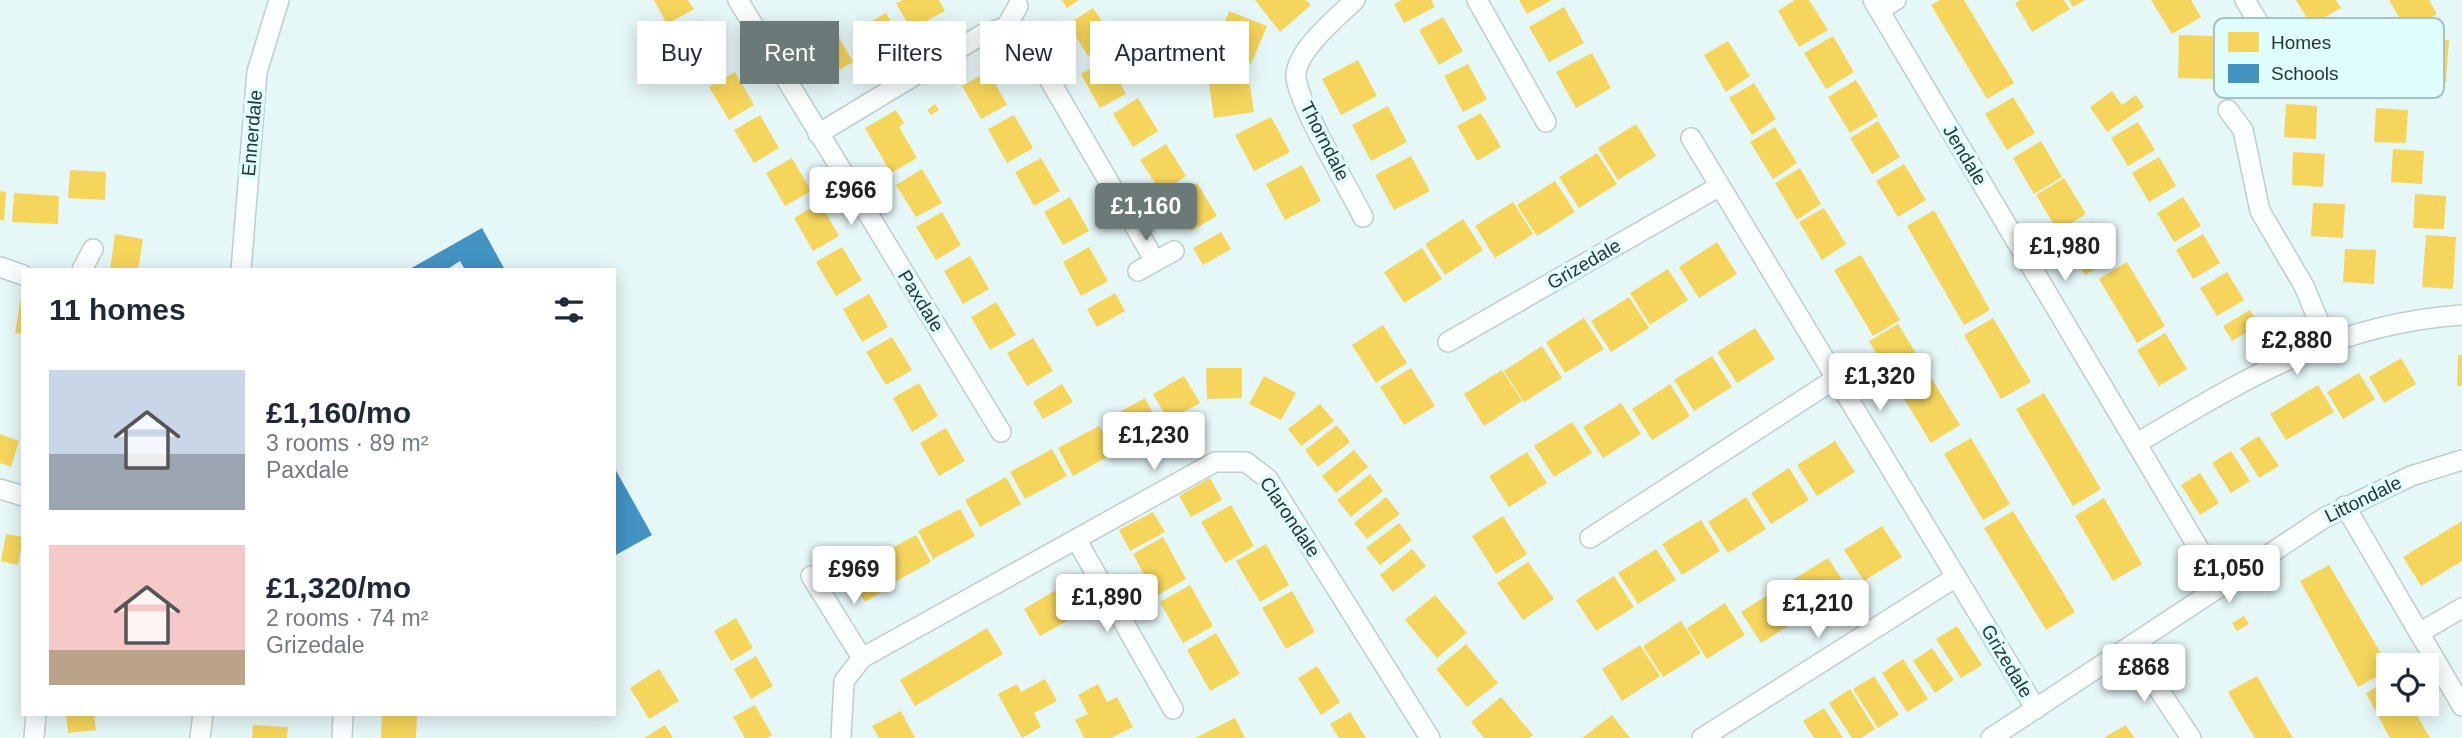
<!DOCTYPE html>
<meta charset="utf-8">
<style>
body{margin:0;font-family:Arial,sans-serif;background:#f6f6f7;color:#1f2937;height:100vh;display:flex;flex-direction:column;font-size:26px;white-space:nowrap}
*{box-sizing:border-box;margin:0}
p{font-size:23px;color:#747a83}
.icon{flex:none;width:38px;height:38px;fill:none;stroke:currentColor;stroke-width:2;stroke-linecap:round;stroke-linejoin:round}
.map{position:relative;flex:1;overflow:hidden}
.side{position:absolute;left:21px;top:268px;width:595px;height:448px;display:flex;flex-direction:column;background:#fff;border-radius:0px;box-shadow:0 4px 18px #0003}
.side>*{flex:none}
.banner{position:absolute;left:637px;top:21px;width:665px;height:63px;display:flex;gap:14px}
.tools{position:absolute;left:2376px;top:653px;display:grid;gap:14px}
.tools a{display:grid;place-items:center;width:63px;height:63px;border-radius:0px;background:#fff;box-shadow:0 4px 18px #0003;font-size:35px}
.price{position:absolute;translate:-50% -60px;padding:0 16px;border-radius:7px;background:#fff;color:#222;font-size:23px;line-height:46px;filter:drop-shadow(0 2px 4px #0008)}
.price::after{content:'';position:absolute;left:50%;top:42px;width:21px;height:16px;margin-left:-10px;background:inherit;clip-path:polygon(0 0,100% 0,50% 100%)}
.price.selected{background:#6b7979;color:#fff}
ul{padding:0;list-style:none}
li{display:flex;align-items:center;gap:21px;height:175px;padding:0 28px}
li span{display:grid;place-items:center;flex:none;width:196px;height:140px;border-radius:0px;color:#555}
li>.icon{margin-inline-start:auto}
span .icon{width:84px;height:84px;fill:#fffc;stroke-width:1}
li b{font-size:30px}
h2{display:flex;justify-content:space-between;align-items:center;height:84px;padding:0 28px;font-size:30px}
.pill{padding:0 24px;border-radius:0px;background:#fff;box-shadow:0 4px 18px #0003;font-size:24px;line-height:63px}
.pill.selected{background:#6b7979;color:#fff}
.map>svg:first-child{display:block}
.homes{fill:#f6d55c}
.schools{fill:#4393c3}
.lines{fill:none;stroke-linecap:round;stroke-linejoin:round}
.minor-casing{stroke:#bfcdcd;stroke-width:22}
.minor{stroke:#fbfefe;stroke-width:19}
.labels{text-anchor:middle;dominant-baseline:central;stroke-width:7;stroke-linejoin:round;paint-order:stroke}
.street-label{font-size:19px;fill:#293535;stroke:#defffd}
.key{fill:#defffd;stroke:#a8c2c1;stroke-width:2}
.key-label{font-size:19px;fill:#293535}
</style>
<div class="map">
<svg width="2462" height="738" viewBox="0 0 2462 738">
<rect width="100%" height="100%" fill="#e6f7f7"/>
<path class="homes" d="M654 0H688L694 9 667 24Z
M903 0H939L945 11 911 29 896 3Z
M1062 0H1079L1067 8Z
M1255 0H1306L1311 5 1280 32Z
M1402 0H1431L1435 7 1404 23 1394 4Z
M1519 0H1552L1527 14Z
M1795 0H1809L1828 30 1799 47 1778 11Z
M1940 0H1964L2014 83 1987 99 1931 5Z
M2021 0H2064L2070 9 2032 32 2015 3Z
M2069 0H2085L2073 7Z
M2151 0H2191L2201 17 2172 34Z
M2296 0H2336L2341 8 2311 25Z
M2389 0H2429L2437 14 2407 31Z
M1564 7 1584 43 1549 62 1529 27Z
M1093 8 1114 40 1088 56 1068 24Z
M1229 11 1267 26 1251 64 1214 48Z
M886 13 901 39 867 58 852 32Z
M1443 17 1463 51 1439 65 1419 30Z
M701 20 720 53 694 68 675 34Z
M2179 35 2214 36 2213 79 2178 78Z
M838 36 853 62 819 81 805 55Z
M1833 36 1854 72 1826 89 1804 53Z
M2415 38 2449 40 2446 83 2412 81Z
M1728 41 1750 76 1726 92 1704 55Z
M1592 53 1611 88 1576 108 1556 72Z
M1107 60 1126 94 1100 108 1081 74Z
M1358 60 1377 96 1341 115 1322 79Z
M1468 64 1487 99 1463 112 1444 76Z
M988 71 1007 105 981 119 962 86Z
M735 72 754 105 729 120 709 87Z
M1248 72 1254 112 1214 118 1208 78Z
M1856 80 1878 116 1850 133 1828 97Z
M1754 83 1776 119 1752 135 1729 98Z
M2112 91 2122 105 2136 95 2144 107 2107 132 2090 107Z
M2013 97 2035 133 2007 150 1985 114Z
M1138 98 1158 131 1133 147 1113 114Z
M935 104 939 110 931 115 927 110Z
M2286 104 2317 106 2316 139 2284 137Z
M1388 106 1407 142 1371 161 1352 125Z
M2376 108 2408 110 2406 143 2374 142Z
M896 110 904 123 899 127 917 158 891 173 865 128Z
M1481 113 1501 147 1477 161 1457 126Z
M760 115 779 148 754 163 734 130Z
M1014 115 1033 148 1007 163 988 129Z
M1271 117 1290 152 1254 171 1235 135Z
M1878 121 1900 157 1872 174 1850 138Z
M2138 122 2155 150 2128 166 2111 138Z
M1636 124 1656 156 1618 180 1598 148Z
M1775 127 1797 163 1773 179 1750 142Z
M2041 141 2062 177 2034 194 2013 158Z
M1166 144 1186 176 1161 192 1140 160Z
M2393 149 2424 151 2422 184 2391 182Z
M2293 152 2325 154 2323 187 2292 185Z
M1597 153 1617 184 1579 208 1559 177Z
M1411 156 1430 191 1394 210 1375 175Z
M2159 157 2176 186 2149 202 2132 173Z
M792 158 811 191 785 206 766 173Z
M1041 158 1060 191 1034 206 1015 172Z
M1904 164 1926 200 1898 217 1876 181Z
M1302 165 1321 201 1285 220 1266 184Z
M1800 168 1821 204 1797 220 1775 183Z
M922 169 942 203 916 217 896 185Z
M70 170 106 172 105 200 68 198Z
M2064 178 2086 214 2058 231 2036 195Z
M1555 181 1575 212 1537 236 1517 205Z
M1197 183 1217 216 1191 231 1172 198Z
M0 191 6 192 4 220H0Z
M14 193 59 196 58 224 12 222Z
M2415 194 2446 196 2444 229 2413 228Z
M1070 197 1089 231 1063 245 1044 212Z
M2183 197 2201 226 2174 242 2157 213Z
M1513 202 1533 234 1495 258 1475 226Z
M820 203 839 236 813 251 794 218Z
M2313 203 2345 204 2343 238 2311 236Z
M1824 208 1846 244 1822 260 1799 222Z
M1934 210 1990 310 1964 325 1907 226Z
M942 212 961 245 936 260 916 227Z
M1463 219 1483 250 1445 275 1425 244Z
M2091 222 2113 259 2085 275 2063 239Z
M1221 232 1231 249 1203 265 1193 248Z
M115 234 143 239 138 270H110Z
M2203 234 2220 263 2193 279 2176 250Z
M2426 235 2456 237 2453 289 2422 287Z
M1717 242 1737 274 1699 298 1679 267Z
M842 247 862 280 836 296 816 262Z
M1089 247 1108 281 1081 296 1063 262Z
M1422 248 1442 279 1404 303 1384 272Z
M2345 249 2376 250 2374 284 2343 282Z
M1861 255 1900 320 1873 336 1834 270Z
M970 256 989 289 963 304 944 271Z
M2127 262 2165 326 2137 343 2099 279Z
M1668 269 1688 300 1650 325 1630 293Z
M2227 272 2244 300 2217 316 2200 288Z
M1115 293 1125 311 1097 327 1087 309Z
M869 294 888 327 862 342 843 309Z
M21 297H23V334L15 333Z
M1629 297 1649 328 1611 352 1591 321Z
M996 302 1016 335 990 350 971 317Z
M2250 310 2259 325 2232 341 2223 326Z
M1584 318 1604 349 1565 373 1546 342Z
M1993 318 2031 382 2001 399 1964 335Z
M1898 324 1960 425 1931 443 1869 341Z
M1383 325 1407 363 1376 383 1352 345Z
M1755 328 1775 359 1737 383 1717 352Z
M2165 333 2187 369 2159 386 2137 350Z
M892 337 912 370 886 385 866 352Z
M1033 338 1053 371 1027 386 1007 353Z
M1542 346 1562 378 1524 402 1504 371Z
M2458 355H2462V386H2457Z
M1712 356 1732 387 1694 411 1674 380Z
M2401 358 2416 384 2384 403 2369 377Z
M1206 368H1242V398L1207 399Z
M1411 368 1435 406 1404 425 1380 387Z
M1502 370 1522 401 1484 426 1464 394Z
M2359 373 2375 399 2343 419 2327 392Z
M1184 376 1200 403 1168 420 1153 394Z
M1264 376 1296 393 1281 420 1249 404Z
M919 383 938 416 912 432 893 398Z
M1062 384 1073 402 1043 419 1033 402Z
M1670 384 1690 416 1652 440 1632 409Z
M2318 385 2334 412 2286 440 2270 414Z
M2044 393 2101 489 2073 506 2016 409Z
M1145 398 1159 425 1118 448 1103 421Z
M1621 403 1641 434 1603 458 1583 427Z
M1320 404 1334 421 1301 446 1288 429Z
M1572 422 1592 453 1554 477 1534 446Z
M1337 425 1350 442 1318 467 1305 450Z
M1099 426 1114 453 1073 476 1058 448Z
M946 428 965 461 939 476 920 443Z
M0 434 19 441 11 467 0 463Z
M2259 436 2279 466 2259 478 2240 448Z
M1971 438 2010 504 1983 520 1944 454Z
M1835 441 1855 472 1817 496 1797 465Z
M1052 449 1067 476 1025 499 1010 472Z
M1354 450 1368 467 1336 493 1322 476Z
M2231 451 2250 481 2231 493 2212 463Z
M1527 452 1547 483 1509 507 1489 476Z
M1789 468 1809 500 1771 524 1751 493Z
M2200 473 2219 503 2200 515 2181 485Z
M1370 474 1383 491 1351 517 1337 500Z
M1006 477 1021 504 980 527 965 500Z
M1210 478 1222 500 1191 517 1179 496Z
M1386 497 1400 514 1367 539 1354 523Z
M1746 497 1766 529 1728 553 1708 522Z
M2104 498 2142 564 2113 581 2075 516Z
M1231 505 1254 546 1225 563 1201 522Z
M960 509 975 536 933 559 918 531Z
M2013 511 2075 612 2046 630 1984 528Z
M1153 512 1165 532 1130 551 1119 530Z
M1503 516 1527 554 1496 574 1472 536Z
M1701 520 1720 551 1682 575 1662 544Z
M2462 521V561L2421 586 2403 557Z
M1399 523 1412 540 1380 565 1366 548Z
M1882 526 1902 557 1864 581 1844 550Z
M6 534 23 537 18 565 1 561Z
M916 535 931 562 889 585 874 558Z
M1163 537 1186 579 1156 596 1133 554Z
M1266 544 1289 585 1260 602 1236 561Z
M1412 549 1426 566 1393 592 1380 575Z
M1656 549 1676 580 1638 604 1618 573Z
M1828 558 1848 589 1809 613 1789 582Z
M867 560 885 590 865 602 847 572Z
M1528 562 1554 599 1523 620 1497 583Z
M2329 565 2389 667V670L2358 687 2300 581Z
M1614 576 1634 607 1596 631 1576 600Z
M1066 584 1083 612 1040 636 1024 609Z
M1190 585 1213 626 1183 643 1160 602Z
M1779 588 1799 619 1761 643 1741 612Z
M1292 591 1315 632 1286 649 1262 608Z
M1435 595 1467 633 1437 658 1405 620Z
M1725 603 1745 635 1707 659 1687 628Z
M2244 616 2249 624 2237 631 2232 623Z
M736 618 753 648 731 661 714 631Z
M1681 621 1701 653 1663 677 1643 646Z
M1957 626 1982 665 1961 678 1936 639Z
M987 628 1003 654 915 706 900 680Z
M1216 633 1240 674 1210 691 1187 650Z
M1466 644 1498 683 1467 707 1436 669Z
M1640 645 1660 676 1622 701 1602 669Z
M1932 648 1954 680 1935 693 1913 661Z
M756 656 773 686 751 699 734 669Z
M1903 659 1928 699 1907 712 1882 673Z
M1317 666 1340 702 1321 715 1298 678Z
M659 669 679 701 649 719 630 688Z
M1874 676 1899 715 1878 728 1853 689Z
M2257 676 2277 711 2293 738H2255L2238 710 2228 692Z
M1045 679 1057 701 1034 713 1041 727 1022 738 998 694 1017 684 1021 692Z
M2389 680V704H2410L2430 738H2390L2366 693Z
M1098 684 1107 702 1117 697 1133 727 1111 738H1084L1075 720 1088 714 1078 695Z
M1850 689 1875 729 1861 738H1852L1829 703Z
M1501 697 1533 735 1529 738H1484L1471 722Z
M755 705 772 735 767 738H745L733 717Z
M1824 708 1843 738H1814L1803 721Z
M901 711 915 738H879L872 726Z
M1350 712 1361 730 1366 738H1339L1330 724Z
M66 714H94L96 730 68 733Z
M382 714H417L416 738H381Z
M1612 715 1630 738H1582Z
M1235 718 1245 738H1195Z
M253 725 288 727 287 738H252Z
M665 725 673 738H644Z
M2126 725 2134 738H2104L2110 734Z"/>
<path class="schools" d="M482 228 505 270H465L460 261 446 270H408Z
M614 467 652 535 614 556Z"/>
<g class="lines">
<defs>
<path id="minor" d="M738 0 1001 432
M1355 0C1338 17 1296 50 1296 76 1296 101 1349 188 1363 217
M1477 0 1546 122
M1873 0 2221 586
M2245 0 2257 20 2266 59
M1879 10 1896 0
M1006 27 1018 6
M2228 110 2243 130 2260 211 2304 286 2327 341
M818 134 983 34 1006 27 1028 43 1155 261
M1691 138 2036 709
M0 267 23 275
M82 270 93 249
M241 270 257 72 279 0
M1138 271 1174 251
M1448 342 1720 186
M2137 443C2246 379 2331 324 2462 315
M0 489 23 496
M2345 506 2462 706
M1590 538 1835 379
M1076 539 1173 709
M811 576 862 658
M2419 633 2462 608
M2131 648 2191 738
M34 738 36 714
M200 738 203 714
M342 738 343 714
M841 738 844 681 862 658 1215 462H1246L1268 479 1430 738
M1702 738 1956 577
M1991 738 2324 518 2411 476 2462 460"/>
</defs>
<use href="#minor" class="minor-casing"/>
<use href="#minor" class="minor"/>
</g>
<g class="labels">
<g class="street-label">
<text transform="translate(252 133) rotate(-85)">Ennerdale</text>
<text transform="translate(1325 141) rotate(63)">Thorndale</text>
<text transform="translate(1965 155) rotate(59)">Jendale</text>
<text transform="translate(1584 264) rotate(-30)">Grizedale</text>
<text transform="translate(921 301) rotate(58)">Paxdale</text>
<text transform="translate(2363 499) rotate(-26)">Littondale</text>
<text transform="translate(1290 517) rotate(56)">Clarondale</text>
<text transform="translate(2007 661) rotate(59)">Grizedale</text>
</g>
</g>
<rect x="2214" y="18" width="230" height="80" rx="10" class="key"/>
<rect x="2228" y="32" width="31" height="20" fill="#f6d55c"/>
<rect x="2228" y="64" width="31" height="19" fill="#4393c3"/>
<g class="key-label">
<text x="2271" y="49">Homes</text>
<text x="2271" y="80">Schools</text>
</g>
</svg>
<div class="tools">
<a><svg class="icon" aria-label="locate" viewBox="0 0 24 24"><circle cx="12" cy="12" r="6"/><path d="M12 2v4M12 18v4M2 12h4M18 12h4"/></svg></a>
</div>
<b class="price" style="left:851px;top:227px">£966</b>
<b class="price selected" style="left:1146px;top:243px">£1,160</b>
<b class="price" style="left:2065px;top:283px">£1,980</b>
<b class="price" style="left:2297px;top:377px">£2,880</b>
<b class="price" style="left:1880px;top:413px">£1,320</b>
<b class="price" style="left:1154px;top:472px">£1,230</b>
<b class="price" style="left:2229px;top:605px">£1,050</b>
<b class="price" style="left:854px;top:606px">£969</b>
<b class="price" style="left:1107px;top:634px">£1,890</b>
<b class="price" style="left:1818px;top:640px">£1,210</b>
<b class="price" style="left:2144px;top:704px">£868</b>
<div class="banner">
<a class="pill">Buy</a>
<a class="pill selected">Rent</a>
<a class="pill">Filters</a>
<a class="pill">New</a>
<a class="pill">Apartment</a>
</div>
<section class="side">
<h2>11 homes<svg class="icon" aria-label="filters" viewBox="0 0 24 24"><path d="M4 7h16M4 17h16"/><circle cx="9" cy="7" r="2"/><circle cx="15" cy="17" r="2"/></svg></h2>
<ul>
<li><span style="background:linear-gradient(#c9d6e8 60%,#9aa5b1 0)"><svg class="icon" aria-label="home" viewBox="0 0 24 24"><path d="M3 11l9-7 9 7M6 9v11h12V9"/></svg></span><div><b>£1,160/mo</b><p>3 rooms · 89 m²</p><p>Paxdale</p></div></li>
<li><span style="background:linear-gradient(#f6c9c9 75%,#b9a48a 0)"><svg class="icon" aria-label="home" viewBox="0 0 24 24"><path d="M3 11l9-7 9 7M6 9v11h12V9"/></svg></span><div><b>£1,320/mo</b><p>2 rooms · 74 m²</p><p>Grizedale</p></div></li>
</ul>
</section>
</div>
